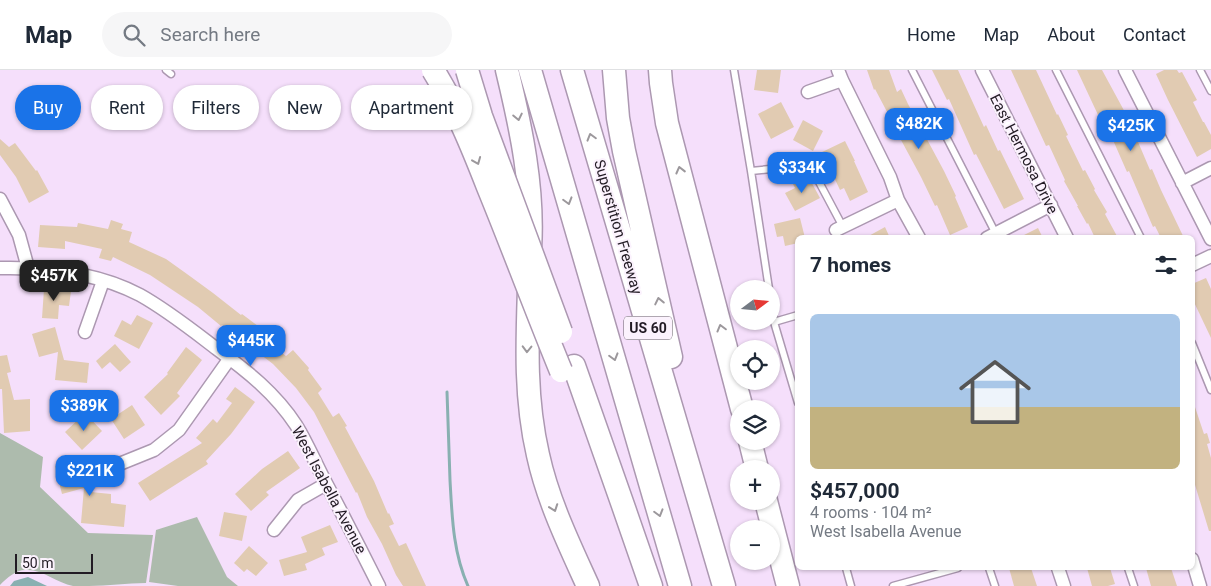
<!DOCTYPE html>
<meta charset="utf-8">
<style>
body{margin:0;font-family:Roboto,sans-serif;background:#f6f6f7;color:#1f2937;height:100vh;display:flex;flex-direction:column;font-size:19px;white-space:nowrap}
*{box-sizing:border-box;margin:0}
p{font-size:16px;color:#747a83}
.icon{flex:none;width:28px;height:28px;fill:none;stroke:currentColor;stroke-width:2;stroke-linecap:round;stroke-linejoin:round}
.map{position:relative;flex:1;overflow:hidden}
.panel{position:absolute;left:795px;top:165px;width:400px;height:335px;display:flex;flex-direction:column;background:#fff;border-radius:8px;box-shadow:0 1px 4px #0004}
.panel>*{flex:none}
.banner{position:absolute;left:15px;top:15px;width:475px;height:45px;display:flex;gap:10px}
.needle{width:32px;rotate:74deg}
.tools{position:absolute;left:730px;top:210px;display:grid;gap:10px}
.tools a{display:grid;place-items:center;width:50px;height:50px;border-radius:50%;background:#fff;box-shadow:0 1px 4px #0004;font-size:25px}
.scale{position:absolute;left:15px;bottom:12px;width:78px;box-sizing:border-box;padding-left:5px;border:2px solid #221b24;border-top:0;font-size:14px;line-height:18px;white-space:nowrap;color:#221b24;-webkit-text-stroke:4px #fbf2fd;paint-order:stroke}
.price{position:absolute;translate:-50% -42px;padding:0 11px;border-radius:10px;background:#1a73e8;color:#fff;font-size:16px;line-height:32px;filter:drop-shadow(0 1px 2px #0008)}
.price::after{content:'';position:absolute;left:50%;top:30px;width:15px;height:11px;margin-left:-8px;background:inherit;clip-path:polygon(0 0,100% 0,50% 100%)}
.price.selected{background:#222;color:#fff}
ul{padding:0;list-style:none}
li{display:grid;align-content:center;gap:10px;height:265px;padding:0 15px}
li+li{border-top:1px solid #e0e1e3}
li span{display:grid;place-items:center;height:155px;border-radius:8px;color:#555}
li>.icon{margin-inline-start:auto}
span .icon{width:90px;height:90px;fill:#fffc;stroke-width:1}
li b{font-size:21px}
h2{display:flex;justify-content:space-between;align-items:center;height:60px;padding:0 15px;font-size:21px}
.tag{padding:0 18px;border-radius:22px;background:#fff;box-shadow:0 1px 4px #0004;font-size:18px;line-height:45px}
.tag.selected{background:#1a73e8;color:#fff}
header{display:flex;align-items:center;gap:30px;box-sizing:border-box;height:70px;padding:0 25px;background:#fff;border-bottom:1px solid #e0e1e3}
header strong{font-size:24px}
nav{display:flex;gap:28px;margin-inline-start:auto;font-size:18px}
.search{width:350px;height:45px;background:#f6f6f7;display:flex;align-items:center;gap:12px;box-sizing:border-box;padding:0 18px;border-radius:28px;color:#747a83;font-size:19px}
.map>svg:first-child{display:block}
.green{fill:#adbbad}
.water{fill:#89b0b1}
.lines{fill:none;stroke-linecap:round;stroke-linejoin:round}
.stream{stroke:#89b0b1;stroke-width:3}
.building{fill:#e1cbb2}
.service-casing{stroke:#ac98b1;stroke-width:9}
.minor-casing{stroke:#ac98b1;stroke-width:15}
.motorway-casing{stroke:#ac98b1;stroke-width:25}
.service{stroke:#fff;stroke-width:6}
.minor{stroke:#fff;stroke-width:12}
.motorway{stroke:#fff;stroke-width:22}
.motorway-bridge-casing{stroke:#ac98b1;stroke-width:25;stroke-linecap:butt}
.motorway-bridge{stroke:#fff;stroke-width:22}
.oneway{stroke:#9c989c}
.labels{text-anchor:middle;dominant-baseline:central;stroke-width:4;stroke-linejoin:round;paint-order:stroke}
.shield{fill:#fbf2fd;stroke:#635c65;stroke-width:1}
.shield-label{font-size:14px;font-weight:bold;fill:#221b24}
.street-label{font-size:15px;fill:#221b24;stroke:#fbf2fd}
</style>
<header>
<strong>Map</strong>
<div class="search"><svg class="icon" aria-label="search" viewBox="0 0 24 24"><circle cx="10" cy="10" r="6"/><path d="M15 15l6 6"/></svg>Search here</div>
<nav><a>Home</a><a>Map</a><a>About</a><a>Contact</a></nav>
</header>
<div class="map">
<svg width="1211" height="516" viewBox="0 0 1211 516">
<rect width="100%" height="100%" fill="#f5dffb"/>
<path class="green" d="M0 363 43 387 40 417 88 463 153 465 146 513C127 513 108 516 89 516 84 516 78 516 73 516 57 513 42 499 26 500 15 500 7 508 0 515Z
M197 447 227 507 238 516H178L149 512 156 460Z"/>
<path class="water" d="M28 507 47 516H10L14 511Z"/>
<g class="lines">
<path class="stream" d="M447 322C448 352 449 381 450 410 452 446 453 483 468 516"/>
</g>
<path class="building" d="M757 0H781L778 23 754 20Z
M867 0H889L897 22 901 19 908 34 944 101 956 126 955 127 968 157 950 165 937 135 935 136 921 107 894 57H895L875 19 874 20Z
M932 0H958L984 57 986 55 998 81 1000 80 1024 129 1004 139 976 84 974 85 949 29 947 30Z
M1011 0H1036L1057 45 1058 44 1068 65 1066 66 1083 101 1085 100 1095 119 1094 120 1107 142 1105 144 1118 168H1095L1088 153 1087 154 1077 136H1078L1064 111 1065 110 1049 75 1046 76Z
M1077 0H1102L1127 46 1150 100 1152 99 1161 120 1184 168H1161L1155 156 1153 157 1129 101 1127 102 1102 45 1099 47Z
M1164 0H1177L1179 3 1182 2 1197 30 1193 32 1203 52H1204L1211 65V79L1197 87 1168 30 1156 4Z
M781 32 794 57 771 69 758 44Z
M803 50 823 61 813 81 793 70Z
M0 69 9 77 15 73 36 101 37 100 49 122 29 133 16 107 0 85Z
M845 71 855 91H854L868 122 850 131 844 118 840 120 832 103H831L820 83Z
M808 106 820 128 795 141 785 123 795 118 793 114Z
M800 148 805 168H798V173L785 176 783 166 777 167 774 154Z
M111 150 123 154 121 159 132 162 129 172 166 189 187 204 213 223 241 245 242 244 278 271 274 277 286 286 293 280 309 298 308 300 322 319 318 323 333 347 339 343 347 356 345 357 374 411 388 444 389 443 394 454 389 456 399 476 406 473 426 516H403L396 505 382 474 367 447 357 422 356 423 314 342 296 318 273 294 222 255 221 256 198 237 150 205 113 187 111 191 99 188 102 179 65 171V179L38 177 40 155 77 157 78 153 108 159Z
M885 157 890 168H865Z
M1038 158 1043 168H1018Z
M1206 208 1211 219V268L1192 228V214Z
M44 219 71 221 69 236 59 235 58 249 42 248Z
M137 245 153 253 139 279 114 266 122 250 131 255Z
M55 257 64 290 89 293 87 313 55 310 58 282 39 287 32 264Z
M115 274 131 292 120 302 110 292 102 299 96 291Z
M186 277 202 290 177 323 180 326 161 345 144 327 168 304 167 303Z
M7 285 11 302 7 303 14 330 30 329V361L4 363 2 319H0V286Z
M235 317 255 332 231 364 206 391 208 394 150 431 138 413 202 373 196 368 213 349 217 353 232 333 226 329Z
M1192 334H1194L1204 364 1207 363 1210 373 1207 374 1211 388V461H1209L1192 405Z
M132 335 145 355 124 369 111 349Z
M85 343 102 361 82 380 65 362Z
M288 381 300 398 266 422 269 425 251 441 235 424 262 399Z
M82 389 91 422 111 424V433L126 435 124 457 81 453 84 418 62 424 55 396Z
M224 442 247 446 242 471 219 466Z
M330 455 338 472 322 478 325 485 305 494 307 500 284 506 279 490 307 482 301 467Z
M249 476 268 493 256 506 247 499 244 502 234 493Z
M1009 498H1031L1037 516H1014Z
M1087 498H1110L1115 514 1108 516H1092Z
M1146 498H1171L1177 516H1151Z"/>
<g class="lines">
<defs>
<path id="service" d="M166 0 171 4
M734 0 751 101 769 219
M912 0 996 164
M1056 0 1141 168
M1200 0 1211 21
M751 101 810 95 843 157
M771 233 774 252 798 333
M774 252 798 245
M1192 273 1211 320
M846 498 851 516
M989 498 995 516
M1128 498 1134 516
M893 516 958 498"/>
<path id="minor" d="M838 0 842 10 890 107 898 130 919 168
M982 0 1067 168
M1125 0 1211 169
M808 22 842 10
M1182 113 1211 98
M0 129 19 165 28 198
M836 160 898 130
M987 168 1051 135
M1192 195 1211 186
M0 198C48 197 97 202 140 225 167 240 192 260 217 279 247 301 275 323 296 355 308 374 316 395 327 415 345 449 362 482 379 516
M85 262 103 211
M112 397 154 380 179 360 230 288
M274 460 298 430 326 414
M1192 489 1200 516
M1058 498 1064 516"/>
<path id="motorway" d="M507 0C521 58 534 119 530 179
M530 0 680 516
M572 0 724 516
M614 0 618 48 624 81 671 287
M660 0 661 13 667 53 742 339
M529 219C527 275 525 329 538 385 548 431 569 474 588 516
M574 296 625 441 651 516
M750 371 757 399
M766 431 788 516"/>
</defs>
<use href="#service" class="service-casing"/>
<use href="#minor" class="minor-casing"/>
<use href="#motorway" class="motorway-casing"/>
<use href="#service" class="service"/>
<use href="#minor" class="minor"/>
<use href="#motorway" class="motorway"/>
<defs>
<path id="motorway-bridge" d="M433 0C456 37 472 76 488 117 513 178 536 240 561 301
M467 0 481 46 561 262"/>
</defs>
<use href="#motorway-bridge" class="motorway-bridge-casing"/>
<use href="#motorway-bridge" class="motorway-bridge"/>
</g>
<defs><path id="oneway-chevron" d="M-2-3.5L2.5 0L-2 3.5" fill="none" stroke-width="1.6" stroke-linecap="round" stroke-linejoin="round" transform="scale(1.25)"/></defs>
<g class="oneway">
<use href="#oneway-chevron" transform="translate(518 47) rotate(78)"/>
<use href="#oneway-chevron" transform="translate(591 67) rotate(-106)"/>
<use href="#oneway-chevron" transform="translate(477 91) rotate(68)"/>
<use href="#oneway-chevron" transform="translate(680 100) rotate(-104)"/>
<use href="#oneway-chevron" transform="translate(568 131) rotate(74)"/>
<use href="#oneway-chevron" transform="translate(659 231) rotate(-102)"/>
<use href="#oneway-chevron" transform="translate(721 258) rotate(-105)"/>
<use href="#oneway-chevron" transform="translate(527 279) rotate(91)"/>
<use href="#oneway-chevron" transform="translate(614 287) rotate(74)"/>
<use href="#oneway-chevron" transform="translate(554 438) rotate(70)"/>
<use href="#oneway-chevron" transform="translate(659 443) rotate(74)"/>
</g>
<g class="labels">
<rect class="shield" x="624" y="246.5" width="48" height="23" rx="4"/>
<g class="shield-label">
<text x="648" y="258">US 60</text>
</g>
<g class="street-label">
<text transform="translate(1024 84) rotate(63)">East Hermosa Drive</text>
<text transform="translate(618 157) rotate(74)">Superstition Freeway</text>
<text transform="translate(329 420) rotate(62)">West Isabella Avenue</text>
</g>
</g>
</svg>
<div class="tools">
<a><svg class="needle" viewBox="-14 -14 28 28"><path d="M0-13l5 13h-10z" fill="#e53935"/><path d="M0 13l5-13h-10z" fill="#747a83"/></svg></a>
<a><svg class="icon" aria-label="locate" viewBox="0 0 24 24"><circle cx="12" cy="12" r="6"/><path d="M12 2v4M12 18v4M2 12h4M18 12h4"/></svg></a>
<a><svg class="icon" aria-label="layers" viewBox="0 0 24 24"><path d="M12 4l9 5-9 5-9-5zM3 14l9 5 9-5"/></svg></a>
<a>+</a>
<a>−</a>
</div>
<div class="scale">50 m</div>
<b class="price" style="left:919px;top:80px">$482K</b>
<b class="price" style="left:1131px;top:82px">$425K</b>
<b class="price" style="left:802px;top:124px">$334K</b>
<b class="price selected" style="left:54px;top:232px">$457K</b>
<b class="price" style="left:251px;top:297px">$445K</b>
<b class="price" style="left:84px;top:362px">$389K</b>
<b class="price" style="left:90px;top:427px">$221K</b>
<div class="banner">
<a class="tag selected">Buy</a>
<a class="tag">Rent</a>
<a class="tag">Filters</a>
<a class="tag">New</a>
<a class="tag">Apartment</a>
</div>
<section class="panel">
<h2>7 homes<svg class="icon" aria-label="filters" viewBox="0 0 24 24"><path d="M4 7h16M4 17h16"/><circle cx="9" cy="7" r="2"/><circle cx="15" cy="17" r="2"/></svg></h2>
<ul>
<li><span style="background:linear-gradient(#a9c7e8 60%,#c2b280 0)"><svg class="icon" aria-label="home" viewBox="0 0 24 24"><path d="M3 11l9-7 9 7M6 9v11h12V9"/></svg></span><div><b>$457,000</b><p>4 rooms · 104 m²</p><p>West Isabella Avenue</p></div></li>
</ul>
</section>
</div>
